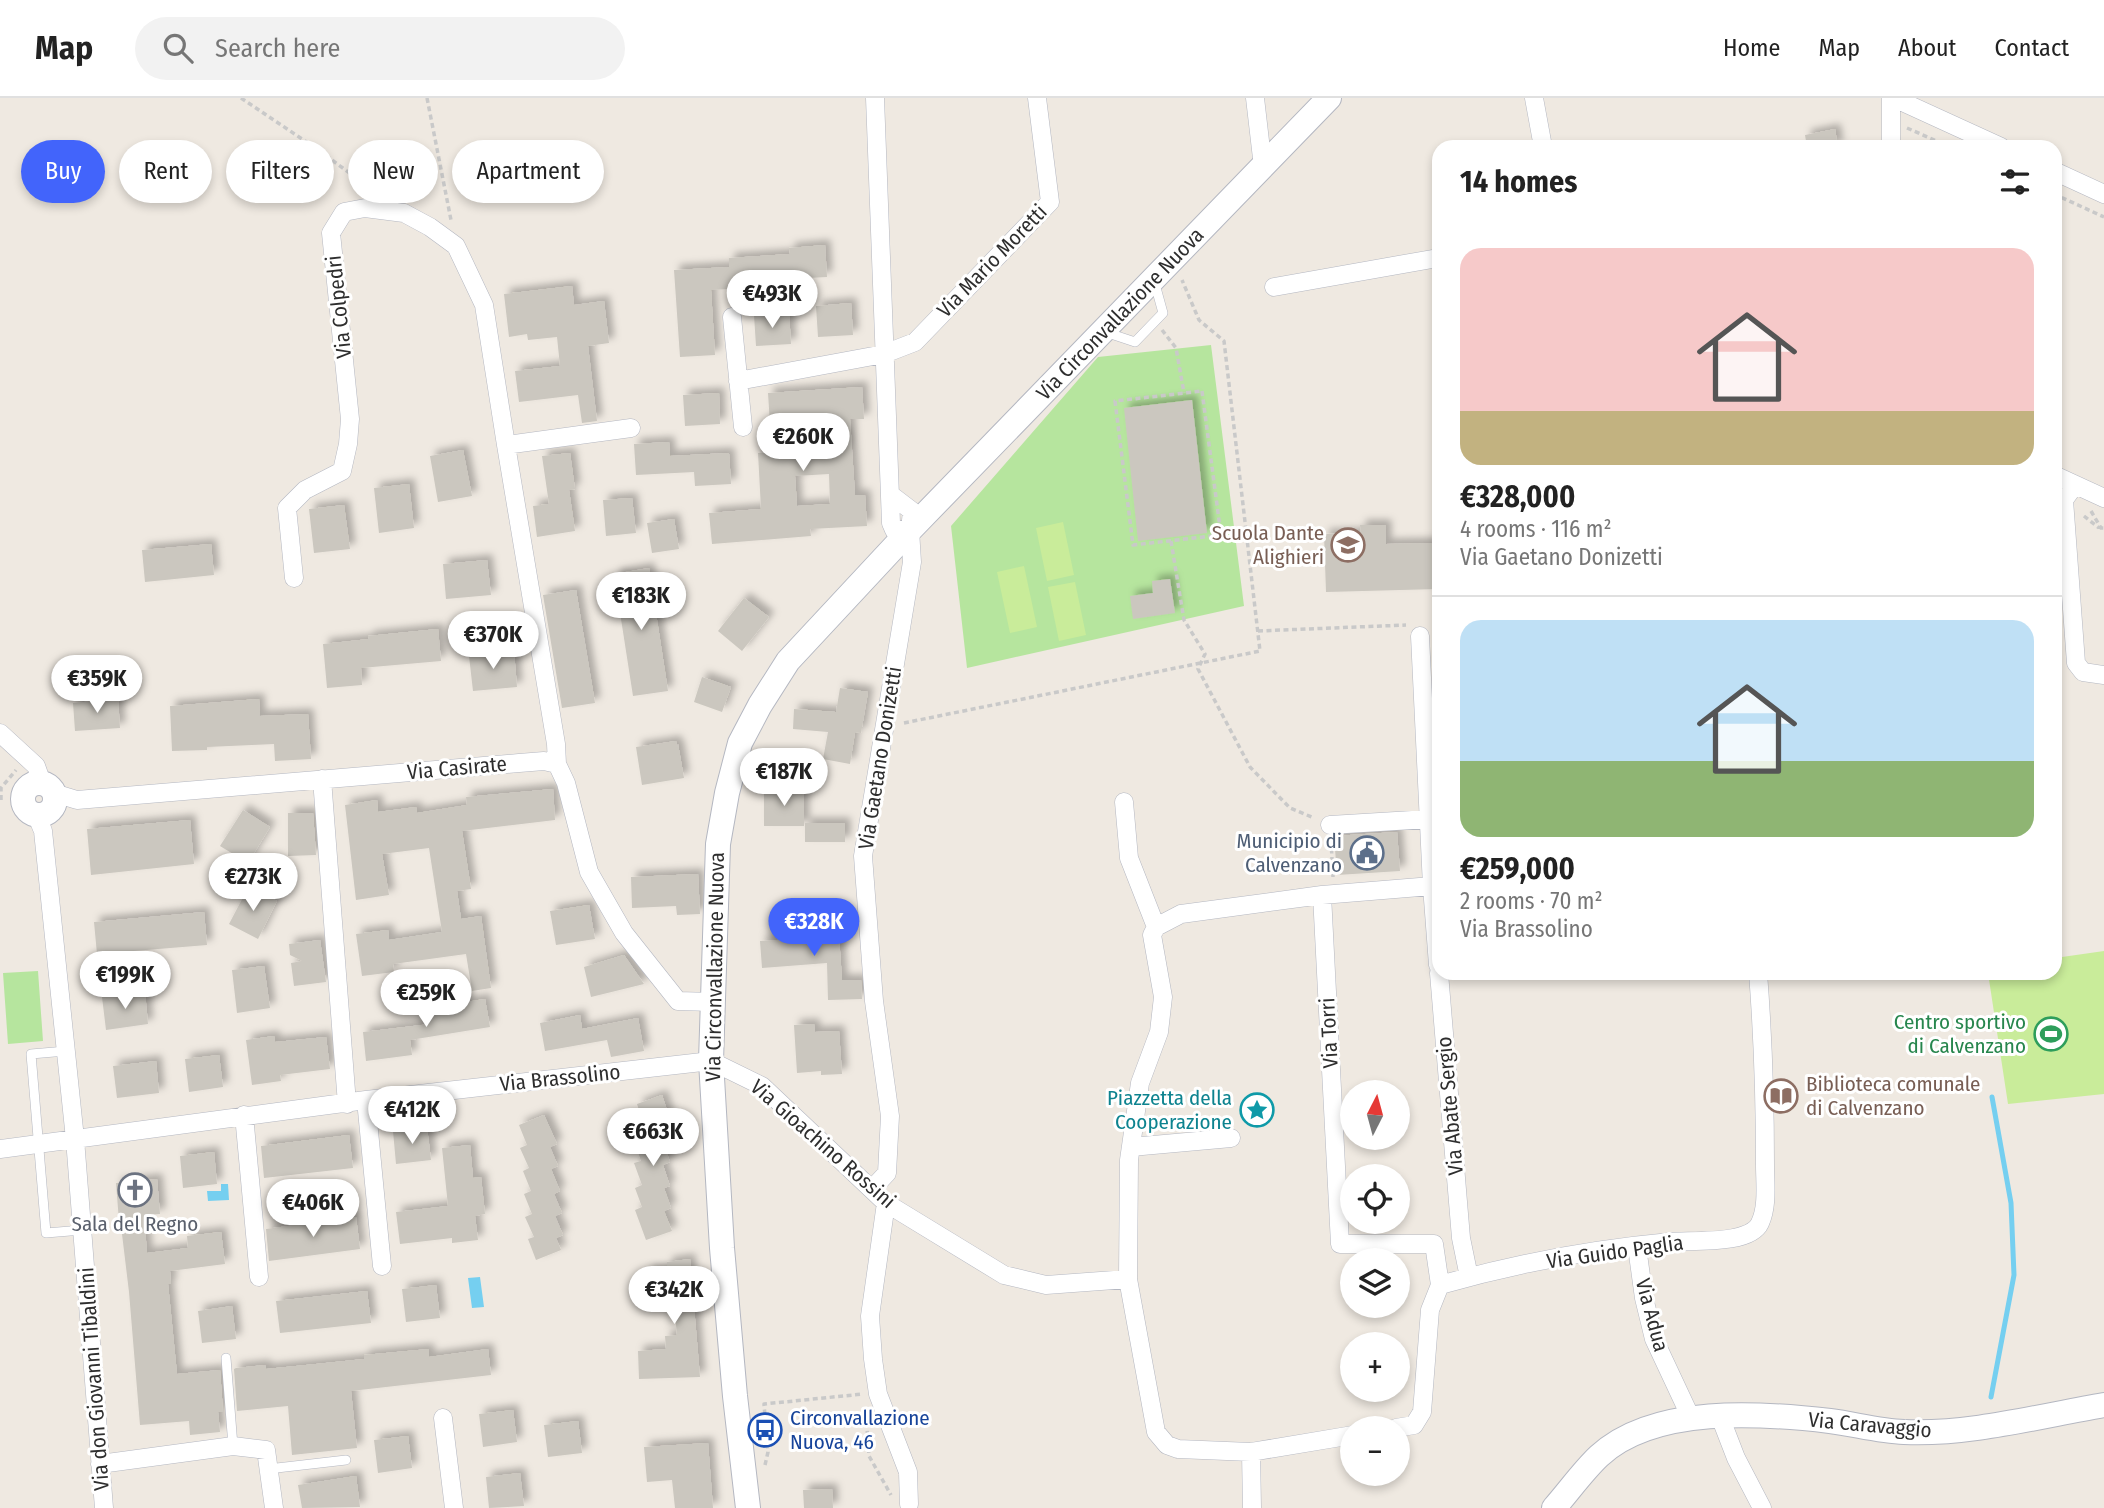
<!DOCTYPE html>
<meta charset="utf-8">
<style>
body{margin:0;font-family:"Fira Sans Condensed",sans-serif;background:#f2f2f2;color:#222;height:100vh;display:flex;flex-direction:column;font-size:26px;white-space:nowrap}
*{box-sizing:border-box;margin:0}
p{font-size:23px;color:#767676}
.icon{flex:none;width:38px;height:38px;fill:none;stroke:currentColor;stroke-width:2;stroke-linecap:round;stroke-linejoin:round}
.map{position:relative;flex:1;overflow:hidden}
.details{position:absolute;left:1432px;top:42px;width:630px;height:840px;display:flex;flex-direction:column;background:#fff;border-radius:21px;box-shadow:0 4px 10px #0003}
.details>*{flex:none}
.top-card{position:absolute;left:21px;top:42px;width:665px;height:63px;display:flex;gap:14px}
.needle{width:46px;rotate:6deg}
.buttons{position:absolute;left:1340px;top:982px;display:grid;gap:14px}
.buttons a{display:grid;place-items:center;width:70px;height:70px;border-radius:50%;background:#fff;box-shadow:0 4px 10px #0003;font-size:35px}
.price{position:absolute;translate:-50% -60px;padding:0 16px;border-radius:24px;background:#fff;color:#222;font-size:23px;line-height:46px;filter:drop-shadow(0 2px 4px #0008)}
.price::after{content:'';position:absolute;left:50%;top:42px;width:21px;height:16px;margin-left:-10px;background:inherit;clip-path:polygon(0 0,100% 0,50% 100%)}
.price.current{background:#4264fb;color:#fff}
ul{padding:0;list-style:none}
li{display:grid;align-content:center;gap:14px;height:371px;padding:0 28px}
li+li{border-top:2px solid #e0e0e0}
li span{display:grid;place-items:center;height:217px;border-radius:21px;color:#555}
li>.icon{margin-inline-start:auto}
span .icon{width:126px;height:126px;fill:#fffc;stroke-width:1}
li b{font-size:30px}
h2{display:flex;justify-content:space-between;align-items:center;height:84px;padding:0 28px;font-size:30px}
.tag{padding:0 24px;border-radius:32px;background:#fff;box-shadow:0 4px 10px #0003;font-size:24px;line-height:63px}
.tag.current{background:#4264fb;color:#fff}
header{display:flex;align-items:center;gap:42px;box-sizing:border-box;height:98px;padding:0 35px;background:#fff;border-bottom:2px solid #e0e0e0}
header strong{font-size:33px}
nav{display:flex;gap:38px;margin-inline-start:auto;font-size:24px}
.search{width:490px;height:63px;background:#f2f2f2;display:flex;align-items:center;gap:18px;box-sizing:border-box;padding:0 24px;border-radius:38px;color:#767676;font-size:26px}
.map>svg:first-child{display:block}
.green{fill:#b6e59e}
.pitch{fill:#c9ec9a}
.water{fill:#75cff0}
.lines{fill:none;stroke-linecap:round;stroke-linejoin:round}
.stream{stroke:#75cff0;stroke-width:5}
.building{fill:#cbc7bf;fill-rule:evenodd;filter:url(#shadow)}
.lane-casing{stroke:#b4b7c1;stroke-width:10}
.street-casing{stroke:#b4b7c1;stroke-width:19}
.secondary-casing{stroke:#b4b7c1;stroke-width:26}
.path{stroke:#c9c9c9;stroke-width:3.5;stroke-dasharray:5 3.5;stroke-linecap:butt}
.lane{stroke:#fff;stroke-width:9}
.street{stroke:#fff;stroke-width:18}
.secondary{stroke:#fff;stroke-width:24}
.labels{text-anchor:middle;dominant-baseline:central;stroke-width:6;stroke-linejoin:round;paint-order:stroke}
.street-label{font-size:21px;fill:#2e2e2e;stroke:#fff}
.education-label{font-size:21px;fill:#785e54;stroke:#fff;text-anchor:end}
.service-label{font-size:21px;fill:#4e5e75;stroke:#fff;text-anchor:end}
.leisure-label{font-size:21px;fill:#27864d;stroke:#fff;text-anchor:end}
.culture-label{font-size:21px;fill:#0d838f;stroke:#fff;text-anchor:end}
.worship-label{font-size:21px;fill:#5b616d;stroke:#fff}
.transit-label{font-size:21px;fill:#164399;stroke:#fff;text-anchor:start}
</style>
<header>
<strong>Map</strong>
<div class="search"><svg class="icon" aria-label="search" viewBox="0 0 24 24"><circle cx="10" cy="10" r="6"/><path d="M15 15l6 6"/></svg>Search here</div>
<nav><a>Home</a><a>Map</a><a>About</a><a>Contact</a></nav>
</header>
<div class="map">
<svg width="2104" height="1410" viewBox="0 0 2104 1410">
<defs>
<filter id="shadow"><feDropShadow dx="5.5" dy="-5.5" stdDeviation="3.5" flood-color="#0004"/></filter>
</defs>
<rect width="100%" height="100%" fill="#efe9e1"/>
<path class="green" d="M1211 247 1244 508 967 570 951 428 1098 259Z
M38 873 43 943 8 946 3 875Z"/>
<path class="pitch" d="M1063 424 1074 477 1047 483 1036 430Z
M1024 468 1037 529 1010 535 997 474Z
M1075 484 1086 537 1059 543 1048 489Z
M2104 853V996L2008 1006 1988 875H2054L2055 860Z"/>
<path class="water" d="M221 1086H228L229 1102 208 1103 207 1093H221Z
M480 1179 484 1209 472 1210 468 1180Z"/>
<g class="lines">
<path class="stream" d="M1991 1299 2014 1177 2011 1105 1992 999"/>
</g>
<path class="building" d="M1835 31 1838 49H1807L1805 37Z
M825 147 827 179 766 182V189L711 192 715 257 680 259 674 172 729 169V160L790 156 789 150Z
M572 188 574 207 604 203 609 245 588 248 597 323 582 325 578 297 519 304 515 273 560 268 557 239 528 242 527 236 509 239 504 196Z
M851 205 853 237 818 239 816 208Z
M789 215 791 246 756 248 754 217Z
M862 289 864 321H850L855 397H865L867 428 810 431 811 438 712 446 709 415 761 411 758 355 816 351 814 323 770 326 768 295ZM829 376 830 406 797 408 795 378Z
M719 295 720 326 685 328 683 297Z
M1192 302 1207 435 1138 443 1124 310Z
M669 344 670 358 729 355 731 386 695 388 694 374 636 377 634 346Z
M463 352 472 398 438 404 430 358Z
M570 355 575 391 569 392 575 433 537 439 533 408 549 406 542 358Z
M409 386 414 430 379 435 374 390Z
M632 400 636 435 606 438 603 402Z
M344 407 350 451 314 455 309 411Z
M674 421 679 451 652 455 647 425Z
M1360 427H1386V446L1433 445V460L1438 459V491L1326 494 1324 436 1361 435Z
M211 446 214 477 145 484 142 452Z
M487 462 491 497 446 501 443 466Z
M649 470 668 593 633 598 614 476Z
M1170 481 1175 515 1133 521 1130 498 1153 495 1152 483Z
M576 492 595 605 562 610 543 497Z
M744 500 769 519 742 553 718 533Z
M438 531 441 563 361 570 362 587 327 590 323 546 369 541 368 538Z
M514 553 517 589 473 593 469 558Z
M702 579 731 589 722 614 694 604Z
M840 590 868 594 861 635 855 634 850 666 823 661 828 634 793 631 794 611 836 614Z
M118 601 120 630 75 633 73 605Z
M259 601 260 618 308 616 311 661 275 663 274 646 207 649V652L172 653 170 608Z
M676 643 677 650 678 646 684 680 642 687 636 649Z
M553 691 555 722 462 733 471 791 457 793 461 821 481 818 491 890 472 893 466 856 393 866 394 874 362 878 356 836 388 832 389 842 442 834 429 750 382 756 389 797 356 802 345 707 377 702 378 714 416 709 417 715 467 707 466 699Z
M764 692 804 693V728H764Z
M243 712 270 729 248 765 220 748Z
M288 715H313L316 757 288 758Z
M190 722 194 766 91 777 87 731Z
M805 725H845V744H805Z
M1397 734 1400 773 1337 777 1334 738Z
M698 776 700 816 677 817 676 808 632 810 631 779Z
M249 788 277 803 258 841 229 826Z
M589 807 595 841 556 847 550 813Z
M204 814 207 847 97 856 94 824Z
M838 823 842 882H861L862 901 828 902 827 865 762 870 760 843 811 840 810 825Z
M320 842 326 884 294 888 291 865 302 863 290 857 289 846Z
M624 857 644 886 591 899 584 869Z
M264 868 270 910 237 915 232 872Z
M145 894 148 926 106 932 102 899Z
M485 901 490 929 410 942 412 957 366 963 363 934 430 926 427 910Z
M580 917 582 931 638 920 644 953 611 959 607 942 545 953 540 925Z
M814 926 815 934 839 933 842 976 821 977V973L797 975 794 927Z
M274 938 275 944 326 939 330 971 280 977 281 983 252 987 246 942Z
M219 957 223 989 189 994 185 961Z
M156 963 159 995 117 1000 113 968Z
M662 997 669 1018 663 1021 670 1041 663 1044 670 1064 663 1067 670 1088 664 1090 671 1110 664 1113 672 1133 646 1142 635 1112 642 1109 635 1090 642 1087 634 1065 641 1063 634 1042 641 1040 634 1021 641 1018 637 1006Z
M544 1017 557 1046 550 1049 558 1068 551 1071 560 1093 554 1096 562 1115 555 1118 563 1137 556 1140 561 1152 536 1162 528 1141 534 1139 525 1119 532 1116 524 1096 531 1093 523 1073 529 1070 520 1050 527 1047 519 1027Z
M427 1029 431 1062 396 1066 393 1033Z
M349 1037 353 1070 264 1080 261 1048Z
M470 1047 473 1080 481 1079 485 1116 475 1118 478 1142 452 1145V1140L400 1146 396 1114 448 1108 442 1050Z
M214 1054 217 1086 183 1090 180 1058Z
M157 1081 160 1116 144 1117 147 1155 188 1150 187 1138 221 1134 225 1166 170 1173 171 1186H168L177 1276 220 1272 223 1314H218L220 1334 190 1337 189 1323 140 1327 129 1194 122 1136H120L116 1085Z
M356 1119 360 1151 269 1163 266 1131Z
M690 1161 700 1279 639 1281 638 1253 666 1251 665 1238 677 1237 673 1197 648 1198 646 1173 667 1171V1164Z
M436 1187 440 1220 406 1224 402 1191Z
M367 1193 371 1225 280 1235 276 1203Z
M232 1208 236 1241 202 1245 198 1213Z
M429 1251V1259L488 1251 491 1277 351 1293 357 1350 292 1357 288 1308 237 1313 234 1271 236 1270 265 1267 266 1271 316 1266 364 1261V1257Z
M513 1312 517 1344 483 1349 479 1316Z
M578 1323 582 1355 548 1359 544 1327Z
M408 1338 412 1370 378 1375 374 1342Z
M708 1345 713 1410H675L672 1382 647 1384 644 1349Z
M520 1375 524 1408 489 1410 486 1379Z
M356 1378 360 1409 302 1410 298 1387Z
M832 1391 833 1410H804L803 1392Z"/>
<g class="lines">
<defs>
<path id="lane" d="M1105 234 1135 244 1163 215 1155 186
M66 953 31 956 46 1135 82 1132
M226 1260 233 1348
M268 1371 346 1362"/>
<path id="street" d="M875 0 891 425 894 432H910
M1255 0 1263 69
M1534 0 1543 49
M1891 0V49
M1894 0 2001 49
M2054 73 2104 96
M1274 189 1438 160
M732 219 743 329
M738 283 884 256 915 244 1050 104 1037 0
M631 330 506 347 556 646 557 666 566 685 589 774 624 835 678 903 713 904
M2054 377 2104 400
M2075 387 2064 402 2076 565 2083 574 2104 577
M294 480 287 410 305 392 342 373 348 346 350 321 331 135 344 114 365 110 404 115 430 129 456 148 484 207 506 347
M1420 538 1432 788 1438 867
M0 635 36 668 42 685
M322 681 347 1006
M54 695 77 702 519 665 544 663 557 666
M1124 704 1129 760 1156 829
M36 716 43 733 75 1041 104 1410
M1330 727 1429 721
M1322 797 1340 1146H1434L1440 1187 1430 1212 1422 1314 1414 1327 1396 1330
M1156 829 1152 837 1163 899 1159 934 1140 985 1129 1062 1128 1181 1156 1334 1167 1347 1178 1351 1251 1354 1353 1337
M1156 829 1181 816 1322 797 1432 788 1438 791
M1439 875 1461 1140 1469 1179
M366 1002 382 1168
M244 1017 259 1179
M1131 1049 1231 1040
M0 1051 366 1002 711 963 762 988 886 1105 1004 1177 1046 1187 1128 1181
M872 1091 887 1075 890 1018 874 903 863 758 912 464 910 432 912 413 891 397
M886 1105 870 1218 873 1261 878 1296 908 1374 909 1406
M1637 1149 1644 1200 1654 1241 1691 1320
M1440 1187C1514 1166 1593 1151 1670 1144 1692 1142 1750 1147 1760 1125 1768 1108 1765 1085 1765 1067 1765 1003 1763 939 1758 875
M1719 1316 1736 1360 1762 1410
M443 1320 454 1410
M1251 1354 1252 1410
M100 1366 233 1348 266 1352 274 1410"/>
<path id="secondary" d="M23 701a16 16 0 1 1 32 0a16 16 0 1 1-32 0Z
M748 1410 735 1298 722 1150 711 963 718 746 727 695 740 645 760 607 788 563 910 432 1329 0
M1554 1410C1569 1393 1583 1373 1599 1358 1654 1307 1761 1315 1830 1323 1854 1326 1879 1333 1904 1334 1969 1337 2040 1318 2104 1307"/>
</defs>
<use href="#lane" class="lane-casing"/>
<use href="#street" class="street-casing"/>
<use href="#secondary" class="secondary-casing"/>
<path class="path" d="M241 0 317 51 374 93
M427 0 451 122
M1907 30 1950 49
M2054 96 2104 119
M1162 232 1176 250 1184 295
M1202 293 1221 437 1133 447 1115 303Z
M2091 413 2101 430H2104
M2084 418 2099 430
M1171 443 1184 522 1205 556 1198 571 1250 669 1290 710 1314 720
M1258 533 1406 527
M904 625 1260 553 1224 243 1199 222 1182 182
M1 702V690L16 672
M1331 742 1333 779
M866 1316 869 1358 891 1397
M765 1367 768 1354 764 1306 863 1296"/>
<use href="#lane" class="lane"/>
<use href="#street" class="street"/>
<use href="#secondary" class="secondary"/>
</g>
<defs>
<symbol id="school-ring" viewBox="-11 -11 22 22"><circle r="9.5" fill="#fff" stroke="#8d6e63" stroke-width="1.5"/><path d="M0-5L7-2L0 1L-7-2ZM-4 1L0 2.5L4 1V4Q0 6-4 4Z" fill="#8d6e63"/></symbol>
<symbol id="civic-ring" viewBox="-11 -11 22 22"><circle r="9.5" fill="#fff" stroke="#5c6f8a" stroke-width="1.5"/><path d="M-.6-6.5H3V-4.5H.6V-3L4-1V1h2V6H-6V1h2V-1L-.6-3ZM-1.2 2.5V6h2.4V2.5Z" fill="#5c6f8a"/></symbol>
<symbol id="stadium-ring" viewBox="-11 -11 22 22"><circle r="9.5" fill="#fff" stroke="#2e9e5b" stroke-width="1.5"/><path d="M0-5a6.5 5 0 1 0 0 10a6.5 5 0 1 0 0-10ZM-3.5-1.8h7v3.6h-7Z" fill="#2e9e5b"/></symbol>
<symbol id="library-ring" viewBox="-11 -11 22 22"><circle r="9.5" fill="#fff" stroke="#8d6e63" stroke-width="1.5"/><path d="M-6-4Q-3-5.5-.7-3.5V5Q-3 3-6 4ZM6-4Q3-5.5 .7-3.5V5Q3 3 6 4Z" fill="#8d6e63"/></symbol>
<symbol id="sight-ring" viewBox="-11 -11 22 22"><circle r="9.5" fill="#fff" stroke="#0f9aa8" stroke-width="1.5"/><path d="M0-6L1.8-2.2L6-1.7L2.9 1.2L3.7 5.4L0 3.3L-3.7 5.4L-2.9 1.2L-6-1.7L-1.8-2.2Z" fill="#0f9aa8"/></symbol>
<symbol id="church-ring" viewBox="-11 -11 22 22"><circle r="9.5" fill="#fff" stroke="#6b7280" stroke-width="1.5"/><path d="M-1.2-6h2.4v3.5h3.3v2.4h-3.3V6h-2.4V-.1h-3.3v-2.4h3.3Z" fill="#6b7280"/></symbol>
<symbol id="bus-ring" viewBox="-11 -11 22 22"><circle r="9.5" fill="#fff" stroke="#1a4fb4" stroke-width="1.5"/><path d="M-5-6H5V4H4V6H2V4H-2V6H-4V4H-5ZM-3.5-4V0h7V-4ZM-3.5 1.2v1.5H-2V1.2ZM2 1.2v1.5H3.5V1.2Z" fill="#1a4fb4"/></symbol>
</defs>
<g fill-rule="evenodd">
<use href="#school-ring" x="1329" y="428" width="38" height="38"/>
<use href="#civic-ring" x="1348" y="736" width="38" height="38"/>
<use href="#stadium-ring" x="2032" y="917" width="38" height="38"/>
<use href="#library-ring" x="1762" y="979" width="38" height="38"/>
<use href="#sight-ring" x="1238" y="993" width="38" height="38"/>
<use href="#church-ring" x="116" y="1073" width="38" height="38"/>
<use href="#bus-ring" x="746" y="1313" width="38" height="38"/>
</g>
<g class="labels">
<g class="street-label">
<text transform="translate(992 163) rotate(-46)">Via Mario Moretti</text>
<text transform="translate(339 209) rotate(-96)">Via Colpedri</text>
<text transform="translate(1120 216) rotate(-46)">Via Circonvallazione Nuova</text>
<text transform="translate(880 660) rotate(-81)">Via Gaetano Donizetti</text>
<text transform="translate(457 670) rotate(-5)">Via Casirate</text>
<text transform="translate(715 869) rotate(-89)">Via Circonvallazione Nuova</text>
<text transform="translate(1329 935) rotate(-93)">Via Torri</text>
<text transform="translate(560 980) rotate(-6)">Via Brassolino</text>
<text transform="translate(1450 1008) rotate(-95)">Via Abate Sergio</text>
<text transform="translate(823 1046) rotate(41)">Via Gioachino Rossini</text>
<text transform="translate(1615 1154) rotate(-8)">Via Guido Paglia</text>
<text transform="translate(1652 1217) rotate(75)">Via Adua</text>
<text transform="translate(94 1281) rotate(-94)">Via don Giovanni Tibaldini</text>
<text transform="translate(1870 1327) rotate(5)">Via Caravaggio</text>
</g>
<g class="education-label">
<text x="1324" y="435">Scuola Dante<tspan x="1324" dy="24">Alighieri</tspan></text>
<text x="1806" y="986" text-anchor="start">Biblioteca comunale<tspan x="1806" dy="24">di Calvenzano</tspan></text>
</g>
<g class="service-label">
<text x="1342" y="743">Municipio di<tspan x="1342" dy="24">Calvenzano</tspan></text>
</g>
<g class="leisure-label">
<text x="2026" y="924">Centro sportivo<tspan x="2026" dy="24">di Calvenzano</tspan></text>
</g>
<g class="culture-label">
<text x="1232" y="1000">Piazzetta della<tspan x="1232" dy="24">Cooperazione</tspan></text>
</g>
<g class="worship-label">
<text x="135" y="1126">Sala del Regno</text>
</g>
<g class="transit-label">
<text x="790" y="1320">Circonvallazione<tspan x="790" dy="24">Nuova, 46</tspan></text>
</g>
</g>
</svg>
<div class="buttons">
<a><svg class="needle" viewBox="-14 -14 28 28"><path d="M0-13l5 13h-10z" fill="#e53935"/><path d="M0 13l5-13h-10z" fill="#767676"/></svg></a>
<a><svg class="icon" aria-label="locate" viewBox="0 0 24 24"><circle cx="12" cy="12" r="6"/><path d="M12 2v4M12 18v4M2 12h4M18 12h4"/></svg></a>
<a><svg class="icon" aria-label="layers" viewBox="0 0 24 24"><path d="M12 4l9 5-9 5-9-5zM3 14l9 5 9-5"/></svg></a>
<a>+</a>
<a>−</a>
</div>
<b class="price" style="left:772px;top:232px">€493K</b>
<b class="price" style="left:803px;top:375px">€260K</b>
<b class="price" style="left:641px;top:534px">€183K</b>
<b class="price" style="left:493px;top:573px">€370K</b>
<b class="price" style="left:97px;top:617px">€359K</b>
<b class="price" style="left:784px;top:710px">€187K</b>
<b class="price" style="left:253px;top:815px">€273K</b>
<b class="price current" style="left:814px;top:860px">€328K</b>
<b class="price" style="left:125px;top:913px">€199K</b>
<b class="price" style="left:426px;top:931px">€259K</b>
<b class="price" style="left:412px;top:1048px">€412K</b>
<b class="price" style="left:653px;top:1070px">€663K</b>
<b class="price" style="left:313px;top:1141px">€406K</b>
<b class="price" style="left:674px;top:1228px">€342K</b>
<div class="top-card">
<a class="tag current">Buy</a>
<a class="tag">Rent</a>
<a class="tag">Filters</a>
<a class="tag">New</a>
<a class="tag">Apartment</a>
</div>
<section class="details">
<h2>14 homes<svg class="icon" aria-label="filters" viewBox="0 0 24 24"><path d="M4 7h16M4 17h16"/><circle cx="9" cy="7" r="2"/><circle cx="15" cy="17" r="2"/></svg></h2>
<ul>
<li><span style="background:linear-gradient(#f6c9c9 75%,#c2b280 0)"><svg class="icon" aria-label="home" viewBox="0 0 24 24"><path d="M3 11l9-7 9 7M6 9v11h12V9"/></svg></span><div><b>€328,000</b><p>4 rooms · 116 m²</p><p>Via Gaetano Donizetti</p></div></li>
<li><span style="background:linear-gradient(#bfe0f5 65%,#8fb573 0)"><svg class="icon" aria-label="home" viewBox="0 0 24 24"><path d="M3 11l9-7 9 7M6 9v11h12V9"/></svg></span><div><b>€259,000</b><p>2 rooms · 70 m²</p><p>Via Brassolino</p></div></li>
</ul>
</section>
</div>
